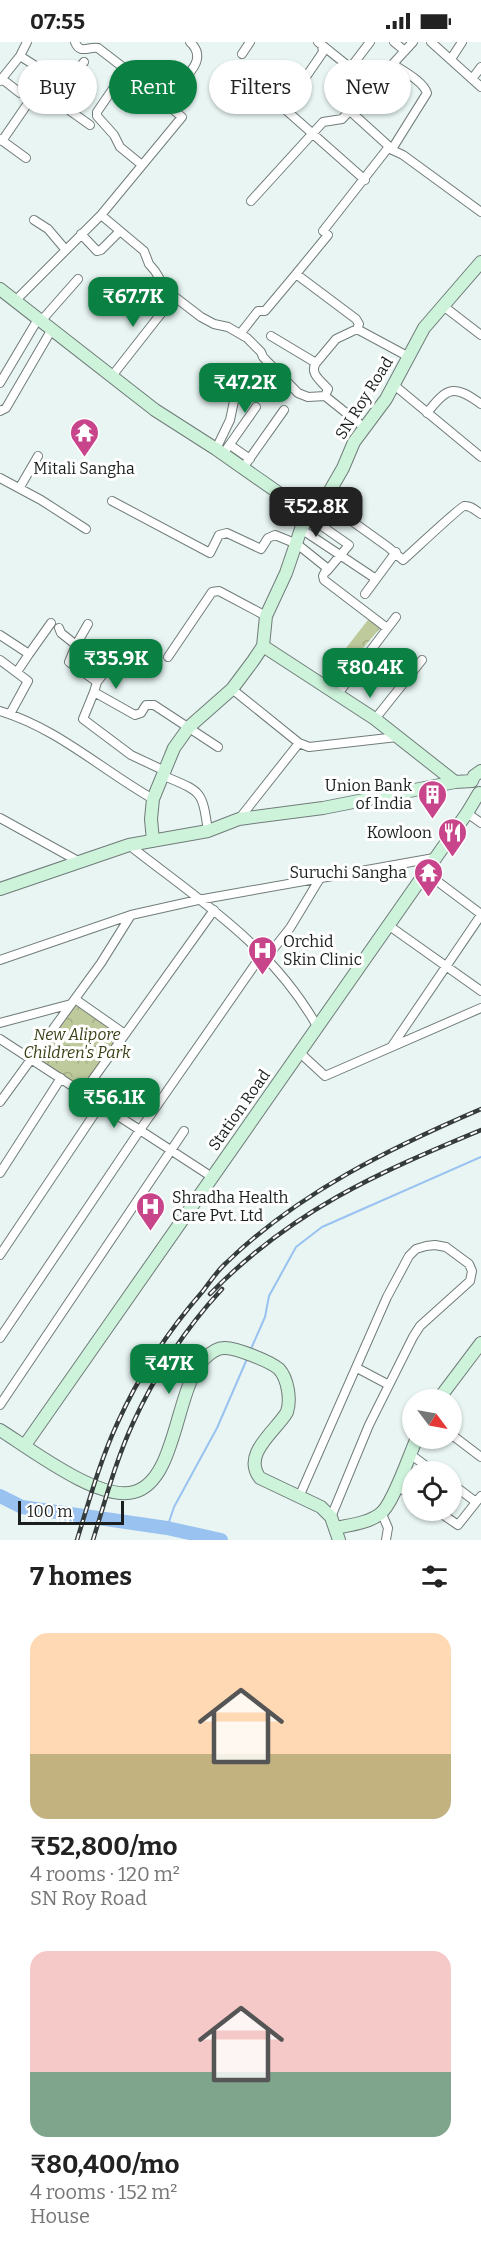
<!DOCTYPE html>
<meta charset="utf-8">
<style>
body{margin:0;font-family:Bitter,serif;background:#f2f2f2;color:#222;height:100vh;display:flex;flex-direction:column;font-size:22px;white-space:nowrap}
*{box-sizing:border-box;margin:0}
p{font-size:20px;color:#767676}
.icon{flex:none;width:33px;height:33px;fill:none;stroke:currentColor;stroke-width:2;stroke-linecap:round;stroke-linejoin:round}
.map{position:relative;height:1498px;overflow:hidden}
.side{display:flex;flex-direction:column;background:#fff;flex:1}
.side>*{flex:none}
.guide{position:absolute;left:18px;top:18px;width:446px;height:54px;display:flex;gap:12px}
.needle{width:39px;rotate:122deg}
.controls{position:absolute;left:402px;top:1347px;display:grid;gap:12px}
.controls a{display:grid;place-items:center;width:60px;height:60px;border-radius:50%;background:#fff;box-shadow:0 2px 4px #0004;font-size:30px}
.scale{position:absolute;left:18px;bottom:15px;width:106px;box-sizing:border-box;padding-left:6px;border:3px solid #1a1f1e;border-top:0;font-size:16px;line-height:21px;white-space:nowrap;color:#1a1f1e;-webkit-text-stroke:4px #fff;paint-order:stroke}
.price{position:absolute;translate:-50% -51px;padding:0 14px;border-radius:12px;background:#0b8043;color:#fff;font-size:20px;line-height:39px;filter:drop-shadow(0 2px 3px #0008)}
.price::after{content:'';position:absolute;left:50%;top:36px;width:18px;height:14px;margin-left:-9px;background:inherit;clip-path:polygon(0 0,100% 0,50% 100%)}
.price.current{background:#222;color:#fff}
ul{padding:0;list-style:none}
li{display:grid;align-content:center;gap:12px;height:318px;padding:0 30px}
li span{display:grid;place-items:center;height:186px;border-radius:18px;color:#555}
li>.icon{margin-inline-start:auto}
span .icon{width:108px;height:108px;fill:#fffc;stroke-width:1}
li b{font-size:26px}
h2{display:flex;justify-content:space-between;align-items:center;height:72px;padding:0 30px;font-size:26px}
.tag{padding:0 21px;border-radius:27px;background:#fff;box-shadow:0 2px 4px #0004;font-size:21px;line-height:54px}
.tag.current{background:#0b8043;color:#fff}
.status{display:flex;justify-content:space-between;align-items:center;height:42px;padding:0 30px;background:#fff;direction:ltr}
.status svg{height:16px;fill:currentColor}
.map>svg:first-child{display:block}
.park{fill:url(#park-crowns)}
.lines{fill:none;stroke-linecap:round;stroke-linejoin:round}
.stream{stroke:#99c2f1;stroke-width:2}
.river{stroke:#99c2f1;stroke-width:14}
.street-casing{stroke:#717c7a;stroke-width:10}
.secondary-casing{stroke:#717c7a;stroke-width:14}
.street{stroke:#fff;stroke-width:8}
.secondary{stroke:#cdf3db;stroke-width:12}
.rail-casing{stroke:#363c3b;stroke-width:4.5}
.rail{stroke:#fff;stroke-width:2;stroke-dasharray:7;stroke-linecap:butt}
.labels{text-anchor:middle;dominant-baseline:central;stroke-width:6;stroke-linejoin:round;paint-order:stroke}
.street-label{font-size:16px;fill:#1a1f1e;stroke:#fff}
.poi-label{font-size:16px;fill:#1a1f1e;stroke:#fff;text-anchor:end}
.park-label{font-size:16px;font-style:italic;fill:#384115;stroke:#fff}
</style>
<div class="status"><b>07:55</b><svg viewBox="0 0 49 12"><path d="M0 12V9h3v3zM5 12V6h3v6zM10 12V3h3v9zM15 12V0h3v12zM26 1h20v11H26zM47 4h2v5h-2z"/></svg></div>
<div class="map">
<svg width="481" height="1498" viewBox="0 0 481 1498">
<defs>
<pattern id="park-crowns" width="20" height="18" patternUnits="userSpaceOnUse" patternTransform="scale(1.5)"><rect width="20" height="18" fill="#beca9b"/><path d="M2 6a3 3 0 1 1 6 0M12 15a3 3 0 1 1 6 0" fill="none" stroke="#a3ad85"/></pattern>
</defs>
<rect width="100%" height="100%" fill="#e8f5f3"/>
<path class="park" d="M371 574 382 584 332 642 325 633Z
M69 959 120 993 82 1047 36 1017Z"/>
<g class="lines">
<path class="stream" d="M250 1309 265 1275 269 1254 296 1205 322 1185 481 1115
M167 1486 174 1465 217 1386 247 1317"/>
<path class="river" d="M0 1454 22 1465 167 1486 221 1498"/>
<defs>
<path id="street" d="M75 0C80 13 89 4 98 6L124 26 123 32 97 70V74L114 93 120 105 142 123
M318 0 322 3 323 10 286 64 287 69 365 138
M394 0 405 9
M431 0 481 45
M322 3 373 44
M242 12 250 0
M20 14 64 42 67 41 84 20
M451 17 462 0
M351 25 370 0
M2 37 20 51
M472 37 481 25
M0 39 20 14 27 0
M38 46 90 83
M350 69 393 108
M0 97 26 116
M2 99 48 32
M392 107 427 51C423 39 403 29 393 22
M251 159 323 80 342 77 413 0
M101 173 144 209 149 222 155 229 167 249 201 275 214 282 228 285 247 296 261 310 263 315 298 351 308 355 325 354 365 386
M34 178 48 187 65 207
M81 192 97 209 101 208 120 189
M15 259 101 173 182 75 171 66 168 57C178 39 212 20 190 0
M442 263 481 293
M41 279 78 237
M357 287 409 315
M240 292 258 269H265L296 232
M271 294 316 321 336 297 357 287 359 282 356 277 296 232 328 193 323 189 388 106 403 113 481 170
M316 321C309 331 321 339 328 347L325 354
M112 334 174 255
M0 341 38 277
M394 343 481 415
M0 369 6 366 52 287
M427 371C447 345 454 342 481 362
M230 403 250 417
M216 407 230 378 241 326
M223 412 256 365
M243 426 284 368
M0 436 41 458 86 487
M20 445 38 414
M112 459 210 511 219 493 227 491 261 507 268 496 275 493 297 502 327 526 323 534 324 538 387 586
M324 459 388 505 403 518C411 511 460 465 464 464 471 463 476 469 481 472
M309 475 349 503 327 529
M301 487 376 537
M365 552 396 510
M59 586 61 591 76 603 69 620 97 640 94 650 135 673 141 671 146 663H154L218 705
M0 593 29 612 51 581
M76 603 88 582
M168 615 212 550 219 549 266 574
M0 618 28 639 10 672
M17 630 29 612
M97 640 120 610
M232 647 299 701 309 705 397 695
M94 650 83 677 131 713 165 729
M337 653 396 575
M0 669C57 686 102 728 153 757
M375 677 422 618
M164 734C202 750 202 748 208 789
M467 771 481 781
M0 776 78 819
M239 777 299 701
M129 803C200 859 271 903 317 984
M425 830 481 872
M388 883 481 949
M267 915 290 886 319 838
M0 918 131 873
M75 957 125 992
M0 981 71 962
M0 997 212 1135
M392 1004 481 873
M299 1010 325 1034 481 966
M83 1051 214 868
M0 1060 101 921 131 873 198 858 434 816
M0 1131 61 1036
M0 1213 101 1062
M0 1296 140 1088 263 911
M357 1326 389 1343
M0 1363 184 1089
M452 1393 481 1415
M410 1412 434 1430
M452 1442 476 1460
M396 1443 412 1454
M299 1455 387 1255 409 1214 416 1207 426 1204 435 1203 446 1205 469 1222 472 1229 470 1239 420 1284 413 1295 369 1383 331 1475
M436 1468 458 1483 481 1454
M382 1472 388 1486 386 1498"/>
<path id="secondary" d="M0 247 155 368 216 407 310 473
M263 604 375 677 455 740
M472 739 474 734 481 729
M153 799 151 777 153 757 174 706 189 685 232 647 253 619 263 604 266 574 286 531 301 487 310 473 324 459 343 426 354 400 386 357 424 286 481 220
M0 847 129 803 208 789 239 777 323 766 455 740 472 739
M438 1358 481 1301
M0 1388C29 1406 99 1460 134 1450 177 1439 175 1347 204 1317 209 1312 217 1306 224 1306 235 1305 271 1320 279 1327 288 1337 291 1358 287 1370 277 1388 241 1412 260 1436L321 1465 331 1475 339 1498
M25 1403 467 771 479 751
M336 1486C350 1483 368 1481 380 1472 393 1463 409 1413 417 1396"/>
</defs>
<use href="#street" class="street-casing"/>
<use href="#secondary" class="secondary-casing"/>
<use href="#street" class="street"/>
<use href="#secondary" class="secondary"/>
<defs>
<path id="rail" d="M210 1252C291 1169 377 1131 481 1088
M77 1498C89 1459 100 1419 117 1382 139 1333 168 1289 203 1249 210 1240 217 1229 226 1221 298 1151 390 1106 481 1067
M93 1498C105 1459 116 1418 133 1381 155 1333 186 1286 222 1247"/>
</defs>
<use href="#rail" class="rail-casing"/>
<use href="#rail" class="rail"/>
</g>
<defs>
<symbol id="temple-pin" viewBox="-11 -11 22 30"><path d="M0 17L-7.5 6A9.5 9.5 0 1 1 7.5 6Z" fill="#c8458b" stroke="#fff"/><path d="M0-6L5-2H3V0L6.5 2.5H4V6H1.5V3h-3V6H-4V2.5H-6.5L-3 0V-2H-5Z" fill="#fff"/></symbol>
<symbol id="building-pin" viewBox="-11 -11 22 30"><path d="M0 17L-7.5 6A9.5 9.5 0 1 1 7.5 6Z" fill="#c8458b" stroke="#fff"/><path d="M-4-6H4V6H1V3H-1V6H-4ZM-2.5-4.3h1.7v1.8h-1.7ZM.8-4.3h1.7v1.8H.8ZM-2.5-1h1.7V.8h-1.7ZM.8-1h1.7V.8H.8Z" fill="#fff"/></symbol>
<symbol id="restaurant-pin" viewBox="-11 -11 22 30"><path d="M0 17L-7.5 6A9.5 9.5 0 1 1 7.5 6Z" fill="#c8458b" stroke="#fff"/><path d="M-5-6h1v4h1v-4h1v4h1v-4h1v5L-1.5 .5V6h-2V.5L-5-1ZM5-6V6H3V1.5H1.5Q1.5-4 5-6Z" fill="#fff"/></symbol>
<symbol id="hospital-pin" viewBox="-11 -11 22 30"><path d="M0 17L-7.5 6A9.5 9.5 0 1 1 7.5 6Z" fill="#c8458b" stroke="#fff"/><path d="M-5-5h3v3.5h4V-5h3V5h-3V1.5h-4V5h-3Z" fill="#fff"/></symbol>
</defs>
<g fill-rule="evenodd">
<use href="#temple-pin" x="68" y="374" width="33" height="45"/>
<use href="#building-pin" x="416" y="736" width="33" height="45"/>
<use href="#restaurant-pin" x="436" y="774" width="33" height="45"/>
<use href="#temple-pin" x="412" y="814" width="33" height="45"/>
<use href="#hospital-pin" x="246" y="892" width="33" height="45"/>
<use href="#hospital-pin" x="134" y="1148" width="33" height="45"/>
</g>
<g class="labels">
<g class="street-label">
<text transform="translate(364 356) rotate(-58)">SN Roy Road</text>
<text transform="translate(239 1068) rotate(-55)">Station Road</text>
</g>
<g class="poi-label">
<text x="84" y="426" text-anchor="middle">Mitali Sangha</text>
<text x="412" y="743">Union Bank<tspan x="412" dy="18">of India</tspan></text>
<text x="432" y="790">Kowloon</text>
<text x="407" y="830">Suruchi Sangha</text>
<text x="283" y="899" text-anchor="start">Orchid<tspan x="283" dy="18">Skin Clinic</tspan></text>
<text x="172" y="1155" text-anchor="start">Shradha Health<tspan x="172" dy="18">Care Pvt. Ltd</tspan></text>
</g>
<g class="park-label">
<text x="77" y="992">New Alipore<tspan x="77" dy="18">Children's Park</tspan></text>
</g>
</g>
</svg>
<div class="controls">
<a><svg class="needle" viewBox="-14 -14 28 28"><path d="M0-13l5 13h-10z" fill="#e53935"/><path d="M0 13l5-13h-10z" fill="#767676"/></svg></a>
<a><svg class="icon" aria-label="locate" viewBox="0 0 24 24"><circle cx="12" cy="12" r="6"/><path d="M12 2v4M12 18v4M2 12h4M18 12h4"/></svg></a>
</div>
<div class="scale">100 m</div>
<b class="price" style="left:133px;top:286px">₹67.7K</b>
<b class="price" style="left:245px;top:372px">₹47.2K</b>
<b class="price current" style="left:316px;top:496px">₹52.8K</b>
<b class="price" style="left:116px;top:648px">₹35.9K</b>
<b class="price" style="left:370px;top:657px">₹80.4K</b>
<b class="price" style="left:114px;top:1087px">₹56.1K</b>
<b class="price" style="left:169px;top:1353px">₹47K</b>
<div class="guide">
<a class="tag">Buy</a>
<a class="tag current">Rent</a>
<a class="tag">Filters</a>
<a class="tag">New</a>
</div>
</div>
<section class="side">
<h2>7 homes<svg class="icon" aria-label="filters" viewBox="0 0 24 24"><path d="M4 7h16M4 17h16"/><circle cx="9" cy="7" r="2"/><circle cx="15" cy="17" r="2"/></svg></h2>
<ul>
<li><span style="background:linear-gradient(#ffd9b3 65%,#c2b280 0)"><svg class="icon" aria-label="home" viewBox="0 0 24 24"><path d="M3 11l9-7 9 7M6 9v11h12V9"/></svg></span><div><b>₹52,800/mo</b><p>4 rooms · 120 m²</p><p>SN Roy Road</p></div></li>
<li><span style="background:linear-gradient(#f6c9c9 65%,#7fa58c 0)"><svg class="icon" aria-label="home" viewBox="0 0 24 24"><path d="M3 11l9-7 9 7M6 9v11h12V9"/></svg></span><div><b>₹80,400/mo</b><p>4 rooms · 152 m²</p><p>House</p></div></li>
</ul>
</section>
